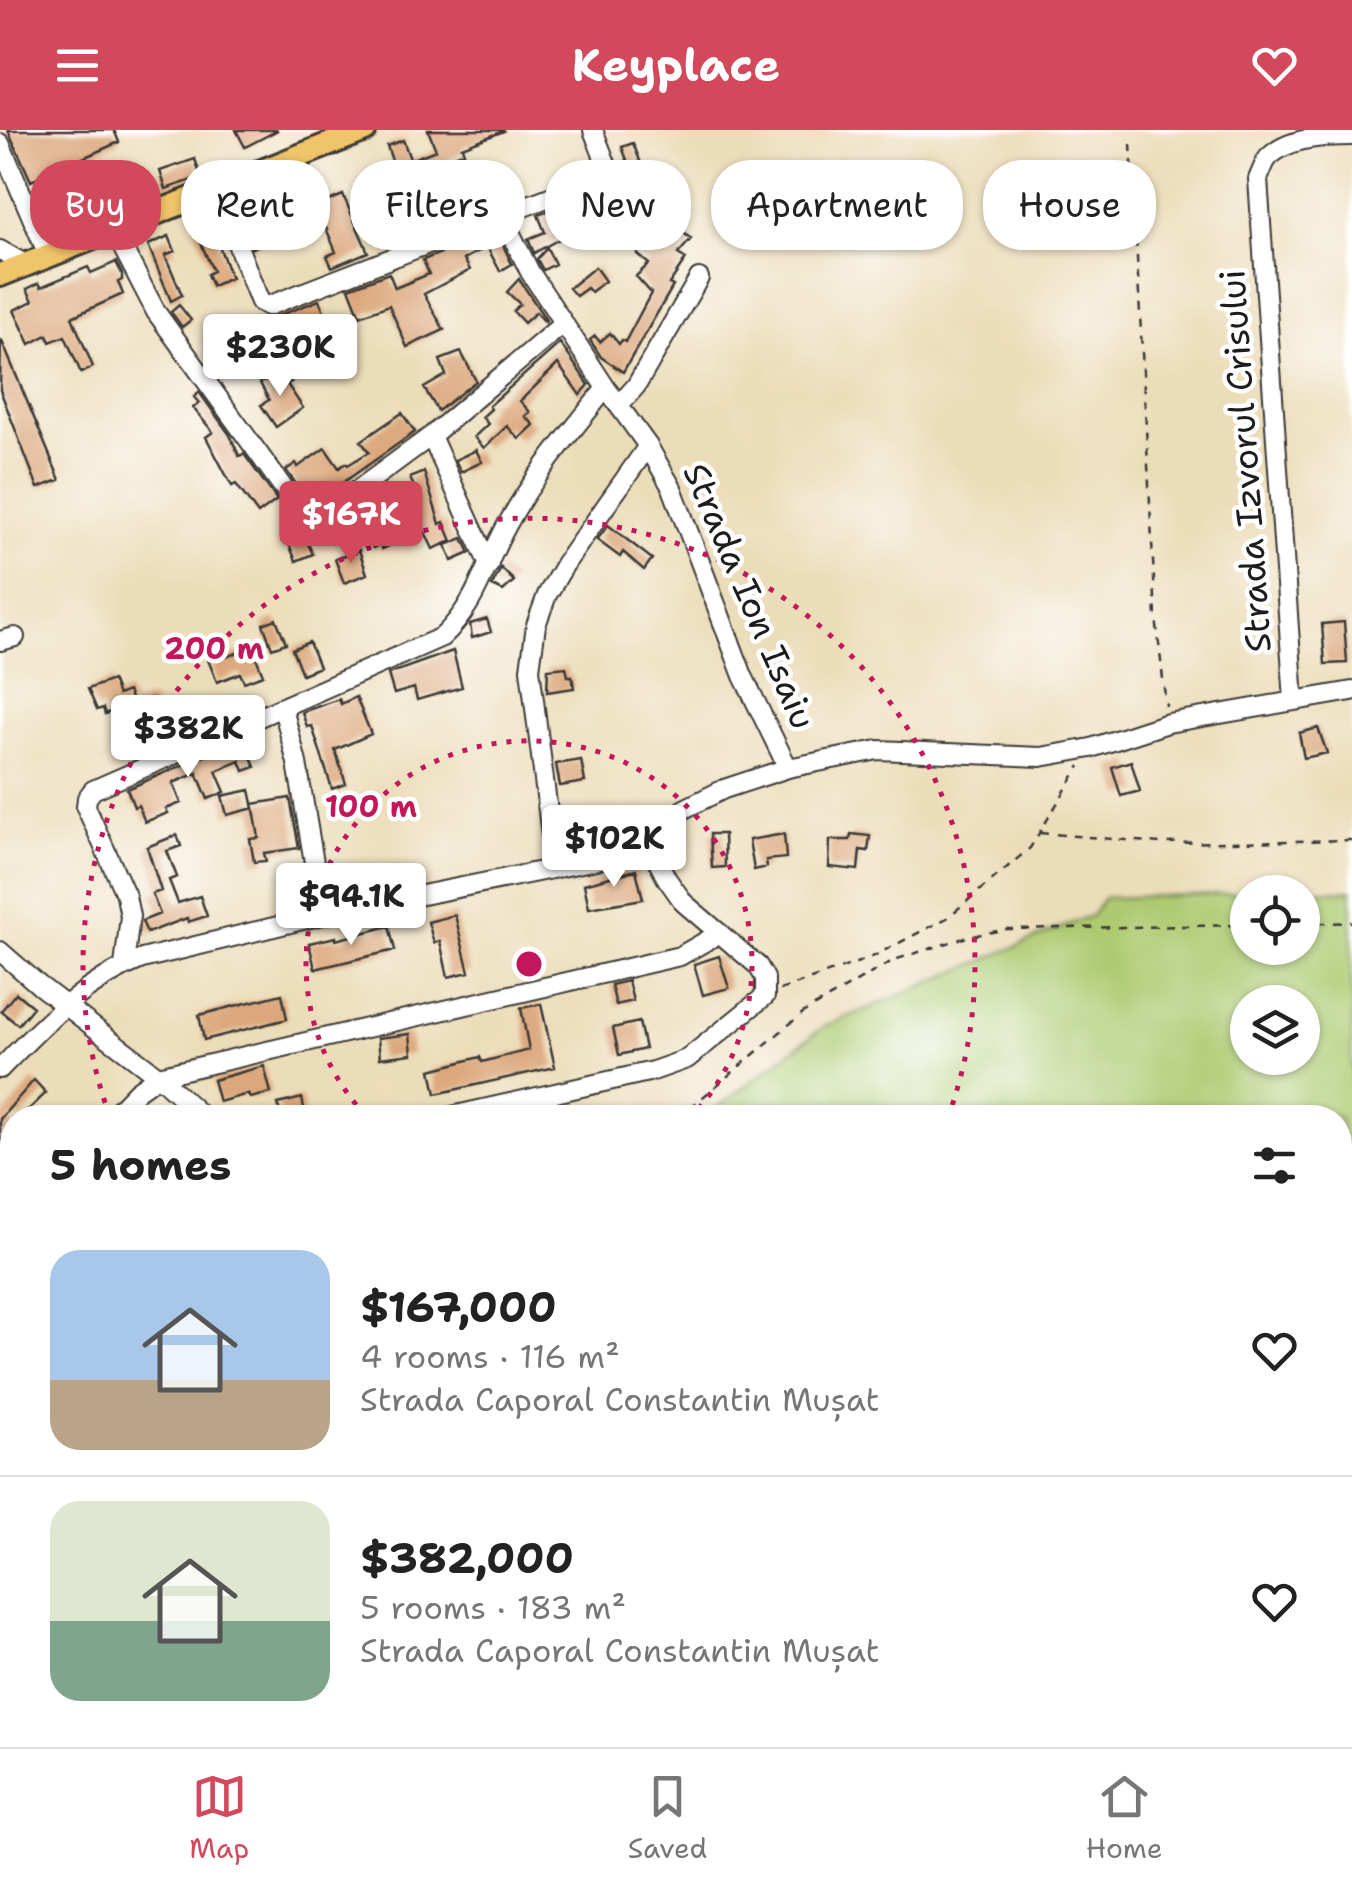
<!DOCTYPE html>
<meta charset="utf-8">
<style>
body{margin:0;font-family:"Shantell Sans",sans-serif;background:#f2f2f2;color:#222;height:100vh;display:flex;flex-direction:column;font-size:38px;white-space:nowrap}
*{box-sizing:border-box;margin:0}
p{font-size:32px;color:#767676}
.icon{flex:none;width:55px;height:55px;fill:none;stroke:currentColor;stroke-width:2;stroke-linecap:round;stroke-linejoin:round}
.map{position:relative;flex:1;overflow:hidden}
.side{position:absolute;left:0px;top:975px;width:1352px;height:642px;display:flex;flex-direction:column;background:#fff;border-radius:40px 40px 0 0;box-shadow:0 2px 8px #0004}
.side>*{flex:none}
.top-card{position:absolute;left:30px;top:30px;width:1292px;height:90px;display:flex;gap:20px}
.tools{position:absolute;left:1230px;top:745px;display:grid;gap:20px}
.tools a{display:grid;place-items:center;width:90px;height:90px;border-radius:50%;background:#fff;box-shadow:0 2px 8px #0004;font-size:50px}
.price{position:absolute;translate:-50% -85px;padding:0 22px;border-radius:10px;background:#fff;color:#222;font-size:32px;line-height:65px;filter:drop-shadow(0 2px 5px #0008)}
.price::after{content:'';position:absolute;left:50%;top:60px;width:30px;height:22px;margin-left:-15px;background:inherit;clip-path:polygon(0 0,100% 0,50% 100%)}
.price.selected{background:#d1495b;color:#fff}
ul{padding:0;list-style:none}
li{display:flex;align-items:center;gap:30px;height:250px;padding:0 50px}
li+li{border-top:2px solid #e0e0e0}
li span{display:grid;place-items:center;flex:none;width:280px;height:200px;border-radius:30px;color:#555}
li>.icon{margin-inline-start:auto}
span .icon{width:120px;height:120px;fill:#fffc;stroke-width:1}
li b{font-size:42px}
h2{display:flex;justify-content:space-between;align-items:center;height:120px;padding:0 50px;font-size:42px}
.tag{padding:0 35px;border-radius:40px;background:#fff;box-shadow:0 2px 8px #0004;font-size:35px;line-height:90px}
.tag.selected{background:#d1495b;color:#fff}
header{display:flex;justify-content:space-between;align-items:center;height:130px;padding:0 50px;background:#d1495b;color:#fff;font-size:45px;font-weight:700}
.menu{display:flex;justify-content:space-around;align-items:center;height:140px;border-top:2px solid #e0e0e0;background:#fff;font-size:28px;color:#767676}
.menu a{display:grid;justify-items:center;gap:5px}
.menu .selected{color:#d1495b}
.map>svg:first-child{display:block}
.green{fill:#adca71;stroke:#647346;stroke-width:2.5;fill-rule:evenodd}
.building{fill:#dca77b}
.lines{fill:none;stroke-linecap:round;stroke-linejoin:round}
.minor-casing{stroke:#3b3934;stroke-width:22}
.major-casing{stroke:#3b3934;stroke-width:28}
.path{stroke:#3b3934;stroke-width:2.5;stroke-dasharray:8 8;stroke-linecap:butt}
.minor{stroke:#fff;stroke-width:18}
.major{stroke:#f0c469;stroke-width:22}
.ring{fill:none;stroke:#c2185b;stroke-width:5;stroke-dasharray:5 10}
.labels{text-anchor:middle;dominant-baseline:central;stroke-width:9;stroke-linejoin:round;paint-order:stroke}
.street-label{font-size:35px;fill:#1c1c1c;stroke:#fff}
.centre{fill:#c2185b;stroke:#fff;stroke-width:5}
.ring-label{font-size:30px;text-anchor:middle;font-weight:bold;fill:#c2185b;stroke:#fff;stroke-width:9;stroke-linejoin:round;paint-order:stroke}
</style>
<header><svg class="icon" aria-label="menu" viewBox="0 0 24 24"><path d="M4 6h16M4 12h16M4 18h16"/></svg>Keyplace<svg class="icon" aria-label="heart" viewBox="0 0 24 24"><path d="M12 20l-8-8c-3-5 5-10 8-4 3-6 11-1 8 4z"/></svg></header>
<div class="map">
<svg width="1352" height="1617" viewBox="0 0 1352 1617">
<rect width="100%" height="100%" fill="#fff"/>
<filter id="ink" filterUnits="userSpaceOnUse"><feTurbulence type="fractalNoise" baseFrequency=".01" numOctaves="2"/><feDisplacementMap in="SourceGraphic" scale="20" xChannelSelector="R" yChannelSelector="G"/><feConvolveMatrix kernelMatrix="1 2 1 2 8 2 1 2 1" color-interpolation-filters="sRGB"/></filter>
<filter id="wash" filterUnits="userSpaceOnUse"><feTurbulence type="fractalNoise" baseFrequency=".0048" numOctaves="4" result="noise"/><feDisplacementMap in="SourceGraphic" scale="40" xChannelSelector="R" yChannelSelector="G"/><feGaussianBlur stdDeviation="2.25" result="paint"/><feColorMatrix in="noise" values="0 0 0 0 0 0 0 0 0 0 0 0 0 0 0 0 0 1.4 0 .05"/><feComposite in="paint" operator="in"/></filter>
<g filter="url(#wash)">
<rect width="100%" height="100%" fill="#ecddba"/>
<path class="green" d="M1352 760V1617H0V1316L12 1303V1605H1340V988L705 987 823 897 1092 785 1104 768 1247 763 1248 818H1302V762H1281ZM1248 872H1302V928H1248Z"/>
<g id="blocks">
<path class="building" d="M8 0H114L119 12 31 51Z
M236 0H278L245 17Z
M428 0H503L504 1 462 17 464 22 448 29 451 36 429 44 433 54 419 59 412 42 398 48 387 16 403 10 410 29 415 28 436 20Z
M633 13 644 41 633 46 622 17Z
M195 29 201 47 166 59 160 41Z
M621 46 627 62 602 71 608 86 586 95 584 89 557 100 561 108 534 123 528 109 545 102 538 85 606 59Z
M343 65 368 122 332 137 327 126 336 122 317 76Z
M254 67 272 109 252 118 235 75Z
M209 89 231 148 212 156 207 144 213 141 193 95Z
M672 93 691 109 678 124 686 129 669 154 673 156 623 242 601 227 590 210 595 206 600 212 610 203 619 214 622 210 625 212 651 163 636 146 649 134 637 124 653 105 658 109Z
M496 101 512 134 500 141 487 117 464 129 470 140 424 164 444 200 407 217 389 175 360 186 349 158 389 143 395 158 429 144 423 130Z
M169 106 175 121 165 125 182 165 171 171 148 115Z
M547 118 555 134 543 140 537 129Z
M116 132 122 144V150L118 152 123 164 72 187 93 237 81 243 65 206 50 212 47 205 30 214 14 180 33 171 27 159 39 153 41 157 88 137 91 143Z
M595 137 605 151 591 162 587 158 576 166 569 158Z
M519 149 546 190 545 192 536 182 524 193 513 181 520 174 507 162Z
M319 170 331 199 311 207 309 202 284 215 275 200 262 204 255 189 273 188Z
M179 175 191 190 182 197 171 182Z
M220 201 230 216 216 226 206 211Z
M1 209 60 350 38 358 0 260Z
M560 213 589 255 580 265 558 234 520 271 530 282 525 286 534 295 519 309 507 296 484 318 474 307 488 294 482 287 491 279 489 276Z
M461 222 476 251 438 281 424 258 446 245 440 230Z
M285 241 291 252 287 254 303 278 276 297 261 275 269 270 260 253Z
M199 262 230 305 239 326 244 324 277 370 258 384 236 354 232 356 206 307 213 302 193 278 199 273 194 267Z
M402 283 415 302 311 375 286 340 296 333 298 337 325 318 339 338 346 333 348 335 369 322 361 311Z
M476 320 482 332 461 342 455 330Z
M424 342 440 394 444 392 452 411 433 419 424 400 382 419 380 414 373 418 359 391 347 398 341 388 384 356 394 376 418 366 410 348Z
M608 395 652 429 644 440 623 422 620 427 597 410Z
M301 400 313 424 296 431 286 407Z
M463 408 470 423 452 431 446 415Z
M359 420 367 444 344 453 335 429Z
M501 438 514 451 503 461 492 456Z
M276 489 286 513 272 518 263 494Z
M487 489 491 502 472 508 470 494Z
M1344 492 1347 533 1325 534 1322 494Z
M309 512 319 537 302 544 292 519Z
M252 517 263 545 244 552 240 543 217 552 206 525 220 519 224 528Z
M453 521 462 557 417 570 414 558 394 564 388 544Z
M566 537 568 546H572L574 558 547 562 548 539Z
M112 550 118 565 128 561 133 573 105 584 103 578 97 580 88 559Z
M356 567 371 604 335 620 346 654 332 659 312 596 307 597 302 582 339 569 341 574Z
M151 568 159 587 139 595 131 576Z
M1318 598 1327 623 1304 628 1299 603Z
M244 609 255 637 244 641 240 631 216 641 225 662 208 669 197 643 173 653 181 673 166 679 168 683 145 692 138 675 134 677 127 659Z
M581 630 585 652 560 656 556 634Z
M1131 631 1140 661 1121 666 1112 637Z
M250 660 254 678 227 685 222 666Z
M290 668 299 718 264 723 266 731 254 732 250 709 259 708 253 674Z
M710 704H724L725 737 712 738Z
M784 704 786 728 766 730 767 737 754 740 749 710Z
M851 704 870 706 868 721 860 720 858 740 829 737 830 710H850Z
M177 705 181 716 167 721 177 747 169 750 178 773 200 766 207 786 188 792 187 788 147 803 142 791 160 784 152 764 161 761 147 717Z
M636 740 643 769 589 778 584 754Z
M455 785 469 842 448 847 440 811 434 813 428 792Z
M389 796 395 820 315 839 309 813 336 807V810Z
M719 826 729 858 703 865 694 834Z
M628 851 633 871 616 875 611 855Z
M16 863 33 877 18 895 1 881Z
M282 864 287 889 204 910 199 885Z
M541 874 555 937 436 964 431 940 480 927 482 932 529 920 521 878Z
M639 892 645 919 619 925 613 898Z
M410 904 412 924 380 928 378 908Z
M264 936 271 963 250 968 248 964 219 972 213 950Z
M34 950 46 963 20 988H12V999L0 1011V989Z
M302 968 306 988H281L278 974Z"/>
</g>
</g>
<g filter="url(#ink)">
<use href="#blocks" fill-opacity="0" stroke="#3b3934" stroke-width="2.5"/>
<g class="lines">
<defs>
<path id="minor" d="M0 13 48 125
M215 58 260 172 268 176 601 47 607 36 593 0
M113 99 156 182 306 389 314 392 431 306 564 193
M0 120 25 134
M606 258 648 316 672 358 743 546 788 638
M619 275 636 256 699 148
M431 306 489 435
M0 511 15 507
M1294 571 1258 49C1261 43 1264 33 1268 28 1288 7 1326 6 1352 6
M283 578 297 633 323 785
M651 719 663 698 684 679 724 659 788 638 878 620 1041 627 1091 618 1168 593 1352 561
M555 737 530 539 536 495 547 465 565 434 648 316
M0 821 40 856 158 946 204 988
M124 836 130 786 126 766 86 677 87 668 93 660 442 507C478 473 484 436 507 395 534 345 571 302 606 258L530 142 502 86
M0 939C44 894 82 853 142 829L323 785 651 719
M111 988 137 961 158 946 680 826 720 803
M443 988 653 941 687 929 765 866V848L758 836 684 773 667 749 651 719
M0 1101 12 1089
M0 1260 12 1247"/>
<path id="major" d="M0 145 365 0"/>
</defs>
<use href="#minor" class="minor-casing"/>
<use href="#major" class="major-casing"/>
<path class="path" d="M1131 14 1156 487 1166 576
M1040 703 1161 713 1352 710
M1302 794 1352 792
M780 860 870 828 947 788 1030 718 1080 636
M678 988 804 882 894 830 967 807 1007 799 1248 795
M0 1300 12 1288
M1340 1491 1352 1487
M1068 1617 1077 1605"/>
<use href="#minor" class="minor"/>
<use href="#major" class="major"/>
</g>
</g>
<g class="ring">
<path d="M366 986A223 223 0 1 1 692 986"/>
<path d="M110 987A446 446 0 1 1 948 987"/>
</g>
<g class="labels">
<g class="street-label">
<text transform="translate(1245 331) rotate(-94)">Strada Izvorul Crisului</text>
<text transform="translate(750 466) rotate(67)">Strada Ion Isaiu</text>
</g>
</g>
<circle cx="529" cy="834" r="15" class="centre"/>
<g class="ring-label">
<text x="214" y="529">200 m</text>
<text x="371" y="687">100 m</text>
</g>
</svg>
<div class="tools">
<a><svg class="icon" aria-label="locate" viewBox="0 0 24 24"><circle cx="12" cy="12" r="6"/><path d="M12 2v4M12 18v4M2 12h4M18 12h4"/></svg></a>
<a><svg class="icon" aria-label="layers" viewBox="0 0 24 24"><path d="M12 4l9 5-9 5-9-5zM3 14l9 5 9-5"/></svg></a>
</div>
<b class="price" style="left:280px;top:269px">$230K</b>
<b class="price selected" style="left:351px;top:436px">$167K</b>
<b class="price" style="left:188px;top:650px">$382K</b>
<b class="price" style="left:614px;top:760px">$102K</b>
<b class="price" style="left:351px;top:818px">$94.1K</b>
<div class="top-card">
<a class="tag selected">Buy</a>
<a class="tag">Rent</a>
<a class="tag">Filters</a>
<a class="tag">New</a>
<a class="tag">Apartment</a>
<a class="tag">House</a>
</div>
<section class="side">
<h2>5 homes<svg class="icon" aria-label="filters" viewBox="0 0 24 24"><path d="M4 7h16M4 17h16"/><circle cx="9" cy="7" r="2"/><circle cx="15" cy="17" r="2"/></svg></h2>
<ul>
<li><span style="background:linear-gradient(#a9c7e8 65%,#b9a48a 0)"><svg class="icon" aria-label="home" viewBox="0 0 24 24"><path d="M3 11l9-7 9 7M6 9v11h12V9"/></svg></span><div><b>$167,000</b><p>4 rooms · 116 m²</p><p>Strada Caporal Constantin Mușat</p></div><svg class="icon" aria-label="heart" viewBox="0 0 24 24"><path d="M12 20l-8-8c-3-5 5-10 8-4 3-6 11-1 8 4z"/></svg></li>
<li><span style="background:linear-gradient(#dfe7d0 60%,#7fa58c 0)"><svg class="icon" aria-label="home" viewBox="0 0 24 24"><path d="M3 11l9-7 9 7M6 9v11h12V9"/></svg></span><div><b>$382,000</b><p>5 rooms · 183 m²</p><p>Strada Caporal Constantin Mușat</p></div><svg class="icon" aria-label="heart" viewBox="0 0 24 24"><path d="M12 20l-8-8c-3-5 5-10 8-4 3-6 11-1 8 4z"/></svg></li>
</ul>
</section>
</div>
<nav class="menu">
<a class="selected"><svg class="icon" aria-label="map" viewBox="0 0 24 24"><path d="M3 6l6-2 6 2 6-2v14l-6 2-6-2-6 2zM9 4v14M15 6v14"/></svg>Map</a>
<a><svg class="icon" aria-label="saved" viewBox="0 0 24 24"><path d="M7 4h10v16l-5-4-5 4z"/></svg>Saved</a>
<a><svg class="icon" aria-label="home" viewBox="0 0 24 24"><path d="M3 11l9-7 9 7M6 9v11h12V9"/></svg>Home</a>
</nav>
